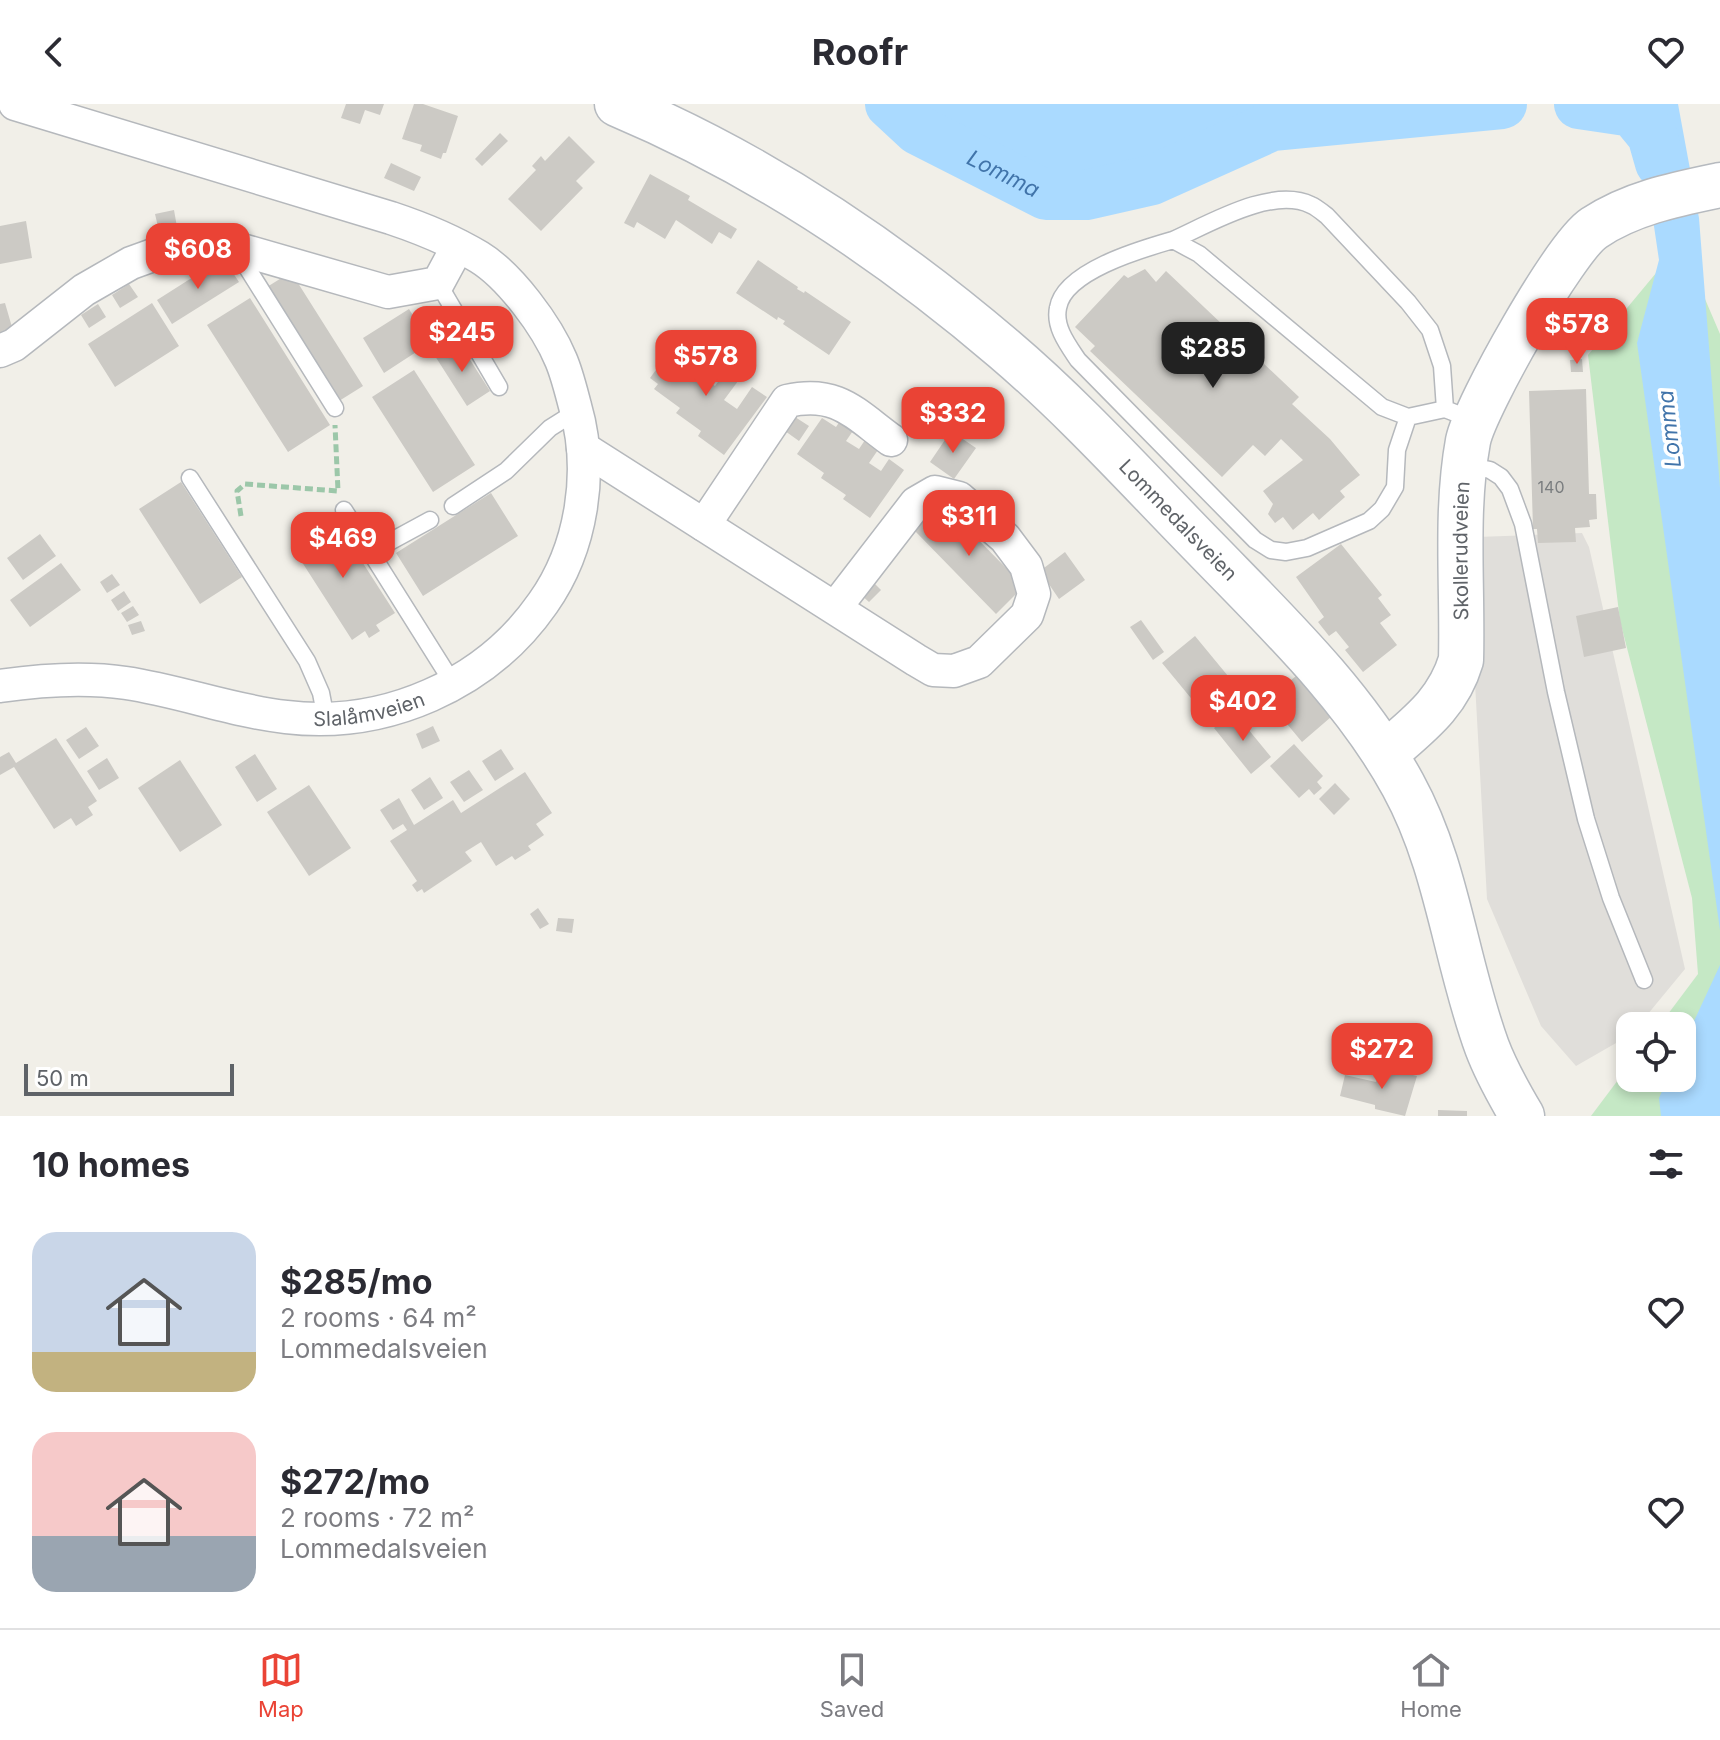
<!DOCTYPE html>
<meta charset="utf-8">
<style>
body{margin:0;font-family:Inter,sans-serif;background:#f7f7f7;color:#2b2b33;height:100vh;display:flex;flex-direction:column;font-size:30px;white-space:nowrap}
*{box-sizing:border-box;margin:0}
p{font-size:26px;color:#7c7c81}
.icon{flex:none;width:44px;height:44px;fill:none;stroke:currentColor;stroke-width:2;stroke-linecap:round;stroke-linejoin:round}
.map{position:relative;height:1012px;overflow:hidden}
.drawer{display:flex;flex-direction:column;background:#fff;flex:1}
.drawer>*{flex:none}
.fabs{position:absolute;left:1616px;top:908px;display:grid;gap:16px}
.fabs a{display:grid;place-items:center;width:80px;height:80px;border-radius:16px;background:#fff;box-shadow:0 4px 12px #0003;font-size:40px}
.scale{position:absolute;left:24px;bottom:20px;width:210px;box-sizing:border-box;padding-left:8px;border:4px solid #5f6368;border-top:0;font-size:22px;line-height:28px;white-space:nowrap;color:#5f6368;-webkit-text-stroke:6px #fff;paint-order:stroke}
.price{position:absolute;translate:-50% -68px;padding:0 18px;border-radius:16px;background:#ea4335;color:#fff;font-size:26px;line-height:52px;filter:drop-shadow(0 2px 4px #0008)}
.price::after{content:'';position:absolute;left:50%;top:48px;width:24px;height:18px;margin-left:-12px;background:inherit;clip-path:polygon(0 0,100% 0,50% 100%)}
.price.active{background:#222;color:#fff}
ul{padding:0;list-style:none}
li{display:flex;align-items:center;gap:24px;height:200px;padding:0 32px}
li span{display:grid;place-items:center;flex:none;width:224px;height:160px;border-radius:24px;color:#555}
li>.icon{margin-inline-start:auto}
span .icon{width:96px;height:96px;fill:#fffc;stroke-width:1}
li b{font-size:34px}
h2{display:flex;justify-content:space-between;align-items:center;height:96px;padding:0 32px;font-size:34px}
header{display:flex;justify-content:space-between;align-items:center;height:104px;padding:0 32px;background:#fff;font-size:36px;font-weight:700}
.dock{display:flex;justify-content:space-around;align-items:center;height:112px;border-top:2px solid #e1e1e2;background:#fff;font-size:22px;color:#7c7c81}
.dock a{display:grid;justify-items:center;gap:4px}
.dock .active{color:#ea4335}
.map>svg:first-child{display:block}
.industrial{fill:#e0deda}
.green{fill:#c5e8c5}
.water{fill:#aadaff}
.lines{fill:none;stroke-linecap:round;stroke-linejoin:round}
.stream{stroke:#aadaff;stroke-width:8}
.river{stroke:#aadaff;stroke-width:50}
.building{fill:#cccac5}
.lane-casing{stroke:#b5b8bc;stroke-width:19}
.street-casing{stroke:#b5b8bc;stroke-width:35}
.secondary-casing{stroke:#b6babf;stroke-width:47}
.path{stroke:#9cc7a9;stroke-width:5;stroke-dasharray:8 4;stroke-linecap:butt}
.lane{stroke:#fff;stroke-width:16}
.street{stroke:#fff;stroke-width:32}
.secondary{stroke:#fff;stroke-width:44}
.labels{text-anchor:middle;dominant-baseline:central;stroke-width:7;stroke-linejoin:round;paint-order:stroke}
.number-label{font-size:16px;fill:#7a7d7f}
.street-label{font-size:20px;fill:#5f6368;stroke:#fff}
.water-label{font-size:22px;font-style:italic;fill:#4174aa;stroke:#fff}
</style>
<header><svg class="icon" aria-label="back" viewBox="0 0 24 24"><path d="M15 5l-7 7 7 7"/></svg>Roofr<svg class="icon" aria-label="heart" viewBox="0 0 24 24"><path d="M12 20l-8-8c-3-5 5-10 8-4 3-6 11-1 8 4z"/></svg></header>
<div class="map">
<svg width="1720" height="1012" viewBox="0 0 1720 1012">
<rect width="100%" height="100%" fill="#f1efe8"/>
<path class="industrial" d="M1582 429 1589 443 1685 865 1638 922H1630V931L1576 962 1541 922 1487 795 1475 579 1477 433Z"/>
<path class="green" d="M1681 139 1720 230V1012H1591L1630 960V974H1682V922H1659L1698 870 1692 794 1620 517 1588 251Z"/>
<path class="water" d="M919 0H1297L1076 84Z
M1621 0H1678L1699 114 1720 384V826L1637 239 1659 156 1647 75Z
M1720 861V1012H1661L1659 994 1668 974H1682V943Z"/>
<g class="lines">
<path class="stream" d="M1420 0 1422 8"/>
<g class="river">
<path id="s1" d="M890 0 918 26 1046 91H1086L1152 76 1272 22 1502 0"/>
<path d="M1579 0 1633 8 1652 31 1660 59"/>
</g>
</g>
<path class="building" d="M346 0H384L380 11 365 6 360 20 341 14Z
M414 0H423L458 12 446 49H443L441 55 420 47 422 41 402 35Z
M500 29 508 37 482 62 475 55Z
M569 32 595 58 576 77 583 84 541 127 508 95 536 66 532 62 541 52 545 57Z
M391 59 421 73 414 87 384 74Z
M650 70 690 92 688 96 737 125 731 135 719 128 712 140 676 116 665 135 637 118 634 124 624 119Z
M174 106 177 123 159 127 155 110Z
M26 117 32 154 0 160V122Z
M223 154 239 178 172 220 157 196Z
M758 156 798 183 797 185 804 189 805 187 851 218 829 251 783 220 785 217 778 213 777 216 736 189Z
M1145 165 1156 178 1166 167 1299 293 1292 300 1330 335 1360 371 1340 387 1345 393 1319 416 1313 409 1293 426 1283 413 1275 419 1268 410 1273 400 1263 387 1303 356 1281 335 1265 352 1253 341 1222 373 1090 247 1095 242 1075 223 1124 171 1128 174Z
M291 168 363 282 339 297 267 183Z
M129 180 138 193 120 204 112 191Z
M250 194 330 321 288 348 207 221Z
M5 199 14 230 0 235V200Z
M152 199 179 242 115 283 88 240Z
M98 200 106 213 89 224 81 211Z
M409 205 430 239 384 269 363 234Z
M458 237 490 287 467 302 435 252Z
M685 247 692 251 689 256 694 259 702 248 715 257 703 273 715 282 731 260 744 269 724 296 737 305 752 283 767 293 724 351 698 332 701 327 676 309 680 304 654 285 658 280 650 274 669 248 676 254Z
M1582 255 1583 268H1571L1570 256Z
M414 266 475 361 433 388 372 293Z
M1586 285 1589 390H1596L1597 415 1589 416 1590 423 1575 424 1576 438 1538 439 1537 425H1533L1529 287Z
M844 311 857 321 846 337 859 345 867 333 880 343 869 359 881 367 889 355 904 366 870 414 843 395 846 391 821 374 824 369 797 350 822 314 836 323Z
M795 313 809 322 799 337 785 327Z
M951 327 976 344 954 375 930 358Z
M181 378 242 473 200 500 139 405Z
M491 389 518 432 423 492 396 449Z
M941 398 1024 482 996 510 914 426Z
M334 414 395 509 376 521 380 527 369 534 365 527 352 536 291 441Z
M40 430 56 452 23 476 7 454Z
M1341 440 1382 491 1378 494 1391 511 1380 519 1397 541 1363 568 1345 546 1349 543 1336 527 1329 532 1318 518 1324 513 1296 473Z
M1065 448 1085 476 1059 495 1040 467Z
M61 459 81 486 30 523 10 496Z
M112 470 120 481 107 489 100 478Z
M873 478 881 486 869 498 860 490Z
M124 487 131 498 118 507 111 496Z
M133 502 139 511 127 518 121 509Z
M1618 503 1626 544 1584 553 1576 512Z
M1141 516 1164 548 1153 556 1130 523Z
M141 517 145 527 132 531 128 521Z
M1195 532 1242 589 1209 616 1162 559Z
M1296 572 1331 613 1302 638 1267 596Z
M1234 608 1271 653 1251 670 1214 624Z
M433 622 440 637 422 645 416 630Z
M86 623 99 642 79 655 66 636Z
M56 634 97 697 88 703 93 711 76 722 71 714 54 725 14 663 0 671V653L9 648 16 659Z
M1294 640 1323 672 1317 678 1322 684 1314 691 1309 685 1299 694 1270 662Z
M501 645 514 665 495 677 482 657Z
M255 650 277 685 257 698 235 663Z
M107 654 119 674 99 686 87 667Z
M180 656 222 721 180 748 138 684Z
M469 666 483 686 464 698 450 678Z
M525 668 552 709 536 720 544 731 528 742 531 746 515 756 512 752 496 762 481 738 465 748 472 757 424 789 422 785 417 788 412 781 417 777 390 737 407 726 403 720 393 726 380 706 399 694 414 721 453 696 461 709Z
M430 673 443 694 424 706 411 686Z
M1335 679 1350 695 1334 711 1319 695Z
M309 681 351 744 309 772 267 708Z
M538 804 549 820 540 825 530 810Z
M558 814 574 815 572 829 556 827Z
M1381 963 1417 972 1405 1012 1375 1005V1001L1340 992 1345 971 1376 978Z
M1438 1006 1467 1007V1012H1438Z"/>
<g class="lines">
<defs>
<path id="lane" d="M1173 136C1209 120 1272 82 1311 101 1316 103 1322 108 1327 112L1408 198 1430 226 1442 262 1445 305
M236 146 335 304
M438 179 499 283
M1408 313 1397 346 1395 383 1382 405 1369 417 1307 444 1286 448 1271 446 1255 436 1078 256C1068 241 1054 223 1058 204 1064 167 1142 145 1173 136L1199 150 1382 303 1408 313 1445 305 1473 316
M1466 361 1490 366 1501 373 1510 385 1523 420 1556 588 1586 715 1611 794 1644 876
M190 374 307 557 321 589 326 615
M453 402 506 367 550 324 577 307
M344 406 454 581
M371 448 430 416"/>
<g id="street">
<path d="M0 247 14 241 84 186 131 159 167 146 198 142 235 144 388 188 438 179 458 142"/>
<path d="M583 344 916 556 933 566 954 567 979 558 1027 511 1034 490 1026 462 1005 434 959 394 935 388 916 399 835 504"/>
<path d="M704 421 787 297C837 286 854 309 891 336"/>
<path id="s2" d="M0 582C41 576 85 573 126 579 180 587 232 607 286 613 385 625 486 581 543 499 582 444 594 367 575 302 571 287 567 270 561 256 547 222 510 172 479 153 451 136 421 124 391 114L15 0"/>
</g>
<g id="secondary">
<path id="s3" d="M617 0C757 59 888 146 1004 245 1077 307 1142 380 1209 448 1279 520 1355 593 1403 681 1448 763 1455 856 1487 943 1496 967 1509 990 1522 1012"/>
<path id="s4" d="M1385 650C1418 621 1448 600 1461 556 1463 484 1455 408 1468 337 1475 302 1565 143 1594 124 1631 99 1677 90 1720 81"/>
</g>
</defs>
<use href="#lane" class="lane-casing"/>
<use href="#street" class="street-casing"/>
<use href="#secondary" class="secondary-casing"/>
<path class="path" d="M241 412 237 387 245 380 338 387 335 321"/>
<use href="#lane" class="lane"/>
<use href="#street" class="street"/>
<use href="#secondary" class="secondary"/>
</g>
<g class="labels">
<g class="number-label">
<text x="1551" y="383">140</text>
</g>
<g class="street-label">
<text stroke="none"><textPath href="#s3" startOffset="704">Lommedalsveien</textPath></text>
<text stroke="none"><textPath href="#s4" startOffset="232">Skollerudveien</textPath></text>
<text stroke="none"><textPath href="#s2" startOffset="374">Slalåmveien</textPath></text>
</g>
<g class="water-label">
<text stroke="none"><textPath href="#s1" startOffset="134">Lomma</textPath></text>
<text transform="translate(1669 325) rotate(-96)">Lomma</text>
</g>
</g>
</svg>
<div class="fabs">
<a><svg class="icon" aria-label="locate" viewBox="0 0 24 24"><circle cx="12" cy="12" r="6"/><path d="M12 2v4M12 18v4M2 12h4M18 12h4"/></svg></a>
</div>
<div class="scale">50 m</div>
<b class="price" style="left:198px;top:187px">$608</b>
<b class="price" style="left:1577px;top:262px">$578</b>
<b class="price" style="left:462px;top:270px">$245</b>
<b class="price active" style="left:1213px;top:286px">$285</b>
<b class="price" style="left:706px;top:294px">$578</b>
<b class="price" style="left:953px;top:351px">$332</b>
<b class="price" style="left:969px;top:454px">$311</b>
<b class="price" style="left:343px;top:476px">$469</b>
<b class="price" style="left:1243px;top:639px">$402</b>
<b class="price" style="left:1382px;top:987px">$272</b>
</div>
<section class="drawer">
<h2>10 homes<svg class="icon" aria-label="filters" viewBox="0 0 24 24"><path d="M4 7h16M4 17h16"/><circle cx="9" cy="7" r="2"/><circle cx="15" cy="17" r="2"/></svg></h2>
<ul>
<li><span style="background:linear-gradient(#c9d6e8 75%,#c2b280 0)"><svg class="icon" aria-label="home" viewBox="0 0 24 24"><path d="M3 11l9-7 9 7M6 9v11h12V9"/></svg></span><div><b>$285/mo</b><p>2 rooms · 64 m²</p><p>Lommedalsveien</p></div><svg class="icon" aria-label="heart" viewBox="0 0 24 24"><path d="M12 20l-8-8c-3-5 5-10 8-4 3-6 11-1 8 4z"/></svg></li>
<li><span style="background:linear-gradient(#f6c9c9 65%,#9aa5b1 0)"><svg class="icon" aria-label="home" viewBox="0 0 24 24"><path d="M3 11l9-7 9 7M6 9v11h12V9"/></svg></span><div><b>$272/mo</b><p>2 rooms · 72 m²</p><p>Lommedalsveien</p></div><svg class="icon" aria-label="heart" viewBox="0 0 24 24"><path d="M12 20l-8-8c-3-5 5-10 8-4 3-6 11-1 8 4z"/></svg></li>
</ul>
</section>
<nav class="dock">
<a class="active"><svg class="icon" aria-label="map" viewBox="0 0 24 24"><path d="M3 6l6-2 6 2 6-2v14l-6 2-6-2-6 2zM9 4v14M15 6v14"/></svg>Map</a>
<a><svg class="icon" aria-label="saved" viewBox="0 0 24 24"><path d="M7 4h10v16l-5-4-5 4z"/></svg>Saved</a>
<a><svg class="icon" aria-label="home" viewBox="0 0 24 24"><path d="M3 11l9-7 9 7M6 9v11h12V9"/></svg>Home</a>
</nav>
